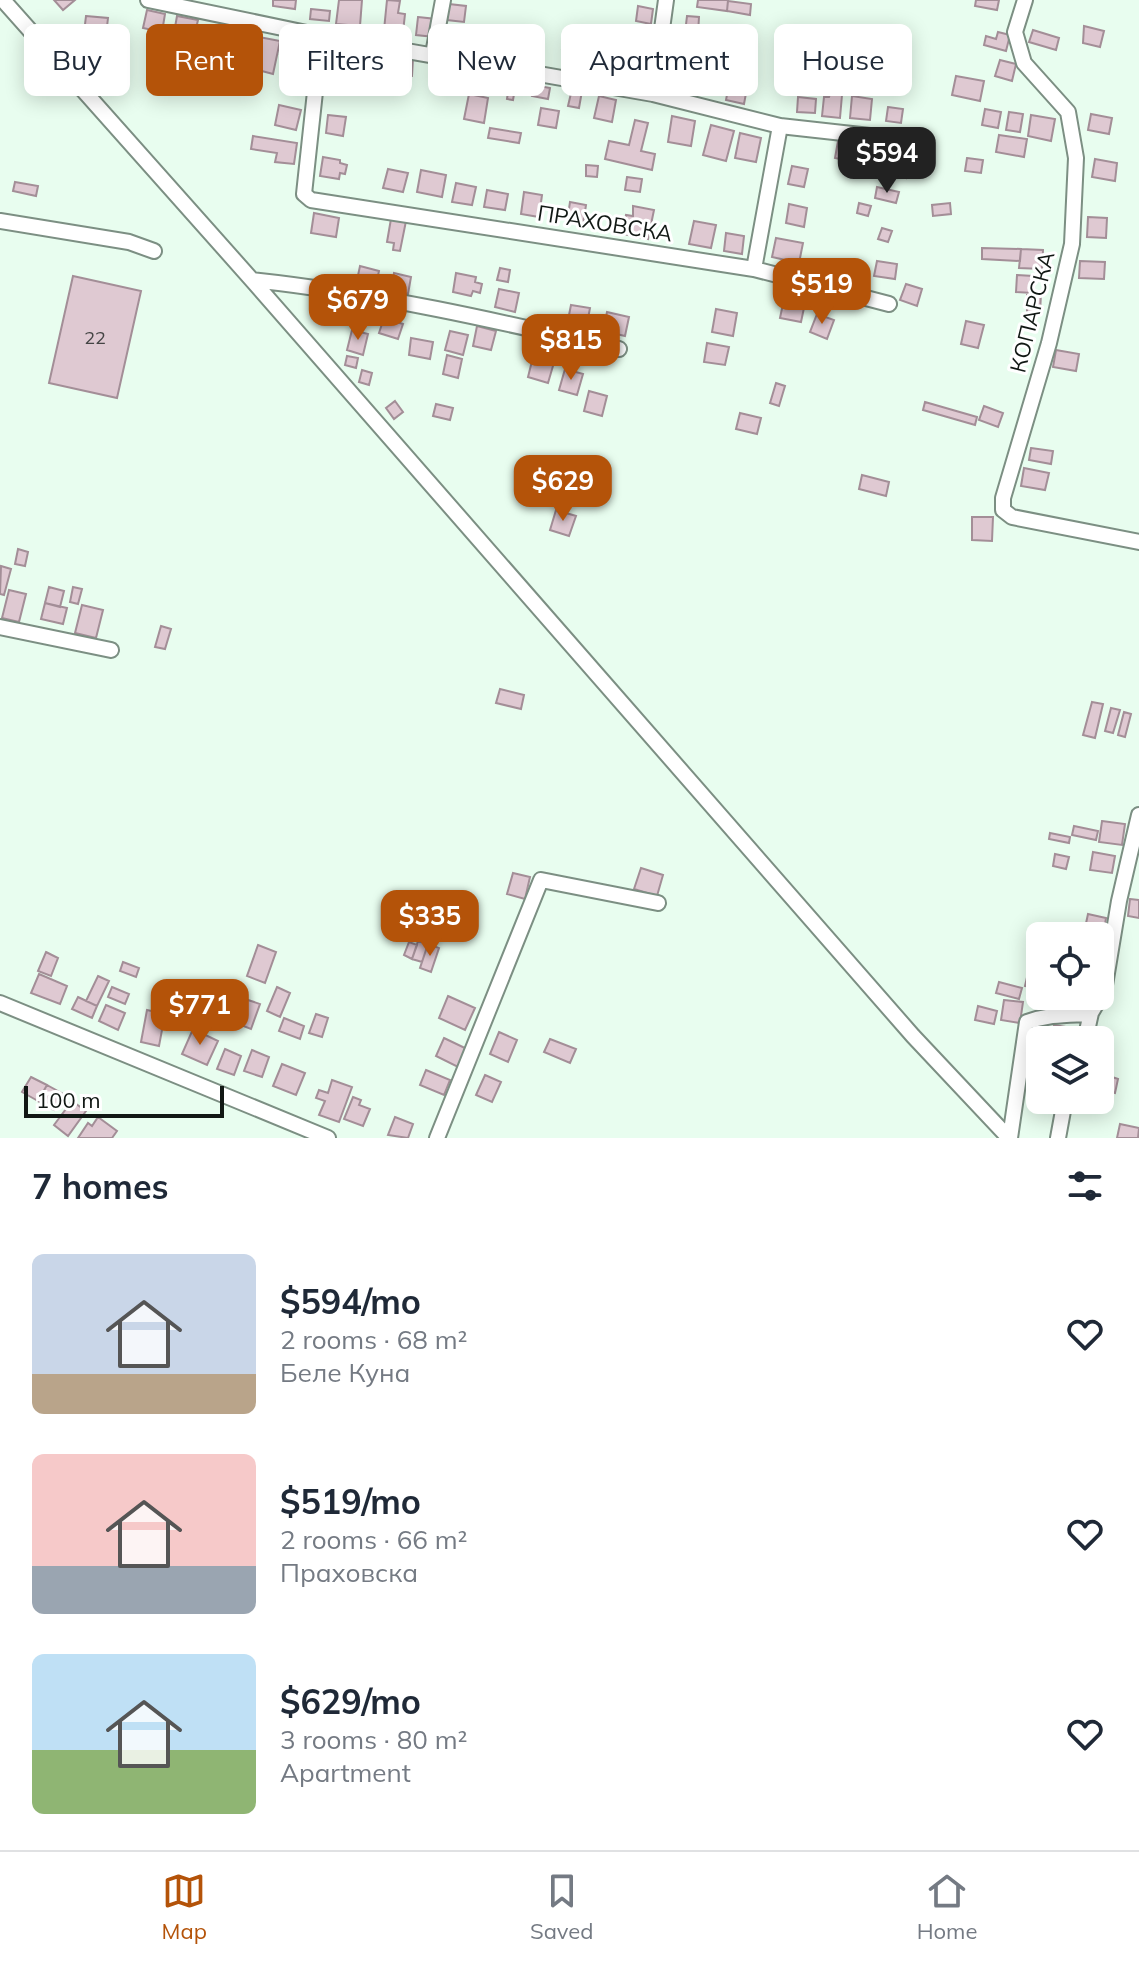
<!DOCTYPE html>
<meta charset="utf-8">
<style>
body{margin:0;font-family:Mulish,sans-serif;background:#f2f2f3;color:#1f2937;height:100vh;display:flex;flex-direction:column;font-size:30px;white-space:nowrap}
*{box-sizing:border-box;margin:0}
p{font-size:26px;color:#747a83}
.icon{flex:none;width:44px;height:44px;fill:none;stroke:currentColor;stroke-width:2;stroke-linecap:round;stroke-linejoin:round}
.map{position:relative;height:1138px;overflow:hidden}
.drawer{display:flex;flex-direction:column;background:#fff;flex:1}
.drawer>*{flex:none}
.banner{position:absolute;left:24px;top:24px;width:1092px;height:72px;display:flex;gap:16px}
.buttons{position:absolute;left:1026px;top:922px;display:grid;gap:16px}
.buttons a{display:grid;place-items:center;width:88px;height:88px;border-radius:12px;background:#fff;box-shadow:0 4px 20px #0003;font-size:40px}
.scale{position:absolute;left:24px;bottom:20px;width:200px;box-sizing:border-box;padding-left:8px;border:4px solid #111814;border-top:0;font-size:22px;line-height:28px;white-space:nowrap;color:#111814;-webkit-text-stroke:6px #fff;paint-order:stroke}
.price{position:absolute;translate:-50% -68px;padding:0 18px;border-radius:16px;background:#b45309;color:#fff;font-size:26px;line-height:52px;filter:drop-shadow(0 2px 4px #0008)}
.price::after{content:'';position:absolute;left:50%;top:48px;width:24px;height:18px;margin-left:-12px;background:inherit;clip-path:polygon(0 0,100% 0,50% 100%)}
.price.active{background:#222;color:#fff}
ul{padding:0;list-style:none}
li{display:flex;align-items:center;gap:24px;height:200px;padding:0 32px}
li span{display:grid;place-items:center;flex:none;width:224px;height:160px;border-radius:12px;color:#555}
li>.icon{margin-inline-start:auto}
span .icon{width:96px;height:96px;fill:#fffc;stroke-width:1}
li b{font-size:34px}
h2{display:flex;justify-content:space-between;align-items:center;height:96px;padding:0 32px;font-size:34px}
.chip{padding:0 28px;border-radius:12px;background:#fff;box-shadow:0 4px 20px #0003;font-size:28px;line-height:72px}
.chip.active{background:#b45309;color:#fff}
.tabs{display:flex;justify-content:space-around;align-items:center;height:112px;border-top:2px solid #e0e1e3;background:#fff;font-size:22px;color:#747a83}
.tabs a{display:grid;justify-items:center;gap:4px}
.tabs .active{color:#b45309}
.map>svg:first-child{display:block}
.building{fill:#dfc9d2;stroke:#a38e97;stroke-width:2}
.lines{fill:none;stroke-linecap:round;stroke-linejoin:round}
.street-casing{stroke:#7c8f83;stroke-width:18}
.street{stroke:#fff;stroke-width:14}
.labels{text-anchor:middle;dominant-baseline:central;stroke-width:6;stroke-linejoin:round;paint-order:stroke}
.number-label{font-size:18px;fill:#444}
.street-label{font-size:22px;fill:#111814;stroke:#fff}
</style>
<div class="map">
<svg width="1139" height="1138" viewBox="0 0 1139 1138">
<rect width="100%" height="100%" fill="#e8fdef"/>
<path class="building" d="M54 0H75L63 10Z
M273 0H296L295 9 273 6Z
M339 0H362L360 26 336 24Z
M387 0 400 1 398 13 405 14 403 32 384 30Z
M698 0H728L727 11 697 7Z
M976 0H999L997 10 975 6Z
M728 1 751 4 750 15 727 11Z
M449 4 466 6 464 22 447 20Z
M638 6 653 9 651 24 636 21Z
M311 9 330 11 329 21 310 19Z
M147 10 165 14 162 32 143 28Z
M86 16 108 18 105 44 83 41Z
M177 16 198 20 194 37 174 33Z
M687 16 699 17 698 34 685 33Z
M418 17 436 19 434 37 416 35Z
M469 25 489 27 487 47 467 45Z
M1084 26 1104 31 1100 47 1083 43Z
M227 27 245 31 241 49 223 45Z
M633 29 650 32 648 47 631 45Z
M1033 30 1059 38 1056 50 1029 42Z
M998 32 1010 35 1006 51 984 45 986 36 996 39Z
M564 35 575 37 572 51 562 49Z
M284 36 303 41 299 58 280 54Z
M259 37 280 41 273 74 258 70 261 55H255Z
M330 45 346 47 344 64 327 62Z
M372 51 388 53 385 74 369 73Z
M395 56 413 57 412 76 393 74Z
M432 60 455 64 453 79 430 75Z
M1000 60 1016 64 1012 81 995 76Z
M672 65 689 66 686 85 669 83Z
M800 65 818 67 817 77 799 75Z
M462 67 471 69 465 94 458 93Z
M619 70 647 75 645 87 617 82Z
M500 74 517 77 513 100 507 99 508 92 497 90Z
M956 76 984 81 980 101 952 95Z
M729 84 747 88 744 104 726 100Z
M534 85 550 88 548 99 532 96Z
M572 89 582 91 579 108 568 106Z
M469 94 488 98 484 123 464 119Z
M830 94 842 95 840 118 822 116 824 97H829Z
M599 96 616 100 612 122 594 118Z
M852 96 872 99 870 120 850 118Z
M798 97 816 99 815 113 797 112Z
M279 105 301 110 296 130 275 125Z
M888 107 903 109 901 123 886 121Z
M541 108 559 111 556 128 538 125Z
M985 109 1001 112 998 128 982 125Z
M1009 112 1023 114 1020 132 1006 130Z
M1091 114 1112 118 1109 134 1088 130Z
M328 115 346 117 343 136 326 133Z
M1031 115 1055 119 1051 141 1028 136Z
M672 116 695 121 691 146 668 142Z
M635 120 648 123 641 151 655 154 652 170 605 159 609 141 629 145Z
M711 125 734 131 726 161 703 155Z
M490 128 521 133 519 143 488 138Z
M740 133 761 138 756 162 735 158Z
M999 135 1027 139 1024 157 996 152Z
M253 136 297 143 294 164 275 162 277 153 251 149Z
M838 141 859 145 855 162 835 158Z
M868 147 880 149 877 171 866 170Z
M323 157 340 160V163L347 165 345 174 340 173 339 179 320 176Z
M967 158 983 160 981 173 965 171Z
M1095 159 1117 163 1115 181 1092 177Z
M916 162 918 176 907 178 906 163Z
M586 165 598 166 597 177 586 176Z
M792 166 808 169 804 187 788 184Z
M388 169 408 173 403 192 383 188Z
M421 170 446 175 442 197 417 192Z
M627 177 642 179 640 192 625 190Z
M15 182 38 186 36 196 13 191Z
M456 183 476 187 472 205 452 202Z
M877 187 899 192 896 203 875 198Z
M487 190 508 194 505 210 484 207Z
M524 192 542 195 539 217 521 214Z
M570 202 586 205 583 225 567 222Z
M859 203 871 206 868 216 857 213Z
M950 203 951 214 933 216 932 205Z
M789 204 807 208 804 227 786 223Z
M633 206 654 210 648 239 623 234 626 215 633 216Z
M314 213 339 218 336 237 311 233Z
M392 213 407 216 400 251 393 250 394 243 387 242Z
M1088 217 1107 218 1106 238 1087 237Z
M694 221 716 225 711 248 689 244Z
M882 228 892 231 888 242 878 239Z
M726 233 744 236 742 254 724 251Z
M776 238 803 243 799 263 772 257Z
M982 248 1021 249 1020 261 982 259Z
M1021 249 1043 250 1042 269 1019 268Z
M877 261 897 264 895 279 874 276Z
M1080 261 1105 262 1104 279 1079 278Z
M360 266 379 271 375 289 356 285Z
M500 268 510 270 508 282 497 280Z
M394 273 411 277 408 294 391 291Z
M456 273 476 277 475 282 482 284 480 293 473 291 471 296 453 292Z
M1017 275 1033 276 1032 293 1016 292Z
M73 276 141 291 117 398 49 383Z
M906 284 922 289 917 306 900 300Z
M499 289 519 293 515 312 495 307Z
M1027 294H1041L1040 313 1027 312Z
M784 299 805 303 801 322 780 318Z
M571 305 590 308 586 329 567 325Z
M716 309 737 313 733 336 712 332Z
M607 312 629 317 625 336 603 331Z
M817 314 834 320 827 339 810 332Z
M384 318 403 324 398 339 379 333Z
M966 321 984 325 978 348 961 344Z
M477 326 496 331 491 350 473 346Z
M352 330 368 334 363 355 347 350Z
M450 331 468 335 463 355 445 350Z
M411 338 433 342 430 359 409 355Z
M707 343 729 347 725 365 704 362Z
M1056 350 1079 354 1076 371 1053 367Z
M534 353 555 359 548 383 528 377Z
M447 355 462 359 458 378 443 374Z
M347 356 358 358 356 368 345 365Z
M565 369 583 374 577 395 559 390Z
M362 370 372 373 369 385 359 382Z
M776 383 785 386 779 406 770 403Z
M589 391 607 396 602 416 584 411Z
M395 401 403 412 394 419 386 408Z
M925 402 977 417 975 425 923 410Z
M436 404 453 408 450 420 433 416Z
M984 406 1003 413 998 427 979 420Z
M740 413 761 418 757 434 736 429Z
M1031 448 1053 451 1051 464 1029 460Z
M561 462 583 468 580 479 558 473Z
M1024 468 1049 473 1045 490 1021 486Z
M862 475 889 482 886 496 859 489Z
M556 510 576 516 569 536 550 530Z
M972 517H993L992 541 972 540Z
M18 549 28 552 25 566 15 564Z
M1 566 11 569 4 595 0 594Z
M49 587 64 591 60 607 45 603Z
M73 587 82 589 78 604 70 602Z
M9 590 26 594 19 622 2 618Z
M45 603 67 608 63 624 41 619Z
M82 605 103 610 96 638 75 633Z
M161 626 171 629 165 649 155 647Z
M500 689 524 695 521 709 496 703Z
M1092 702 1103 704 1095 738 1083 735Z
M1111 708 1120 710 1113 733 1105 731Z
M1124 712 1131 714 1125 737 1118 735Z
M1102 821 1125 824 1122 845 1099 842Z
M1074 826 1098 831 1096 840 1072 835Z
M1050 833 1070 837 1069 843 1049 839Z
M1093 852 1115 856 1112 873 1090 870Z
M1055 854 1069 857 1066 869 1053 866Z
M641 868 663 875 657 896 634 889Z
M513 873 530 877 525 899 507 894Z
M1130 899 1139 900V918L1128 916Z
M1088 914 1106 918 1104 931 1085 928Z
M418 941 428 944 422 962 412 959Z
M409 942 417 945 412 959 404 955Z
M428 944 439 948 431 972 420 968Z
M258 945 276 952 265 983 247 976Z
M46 952 58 958 51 976 38 971Z
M123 962 139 968 136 977 120 971Z
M1028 973 1038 975 1035 988 1025 986Z
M39 974 67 986 60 1004 31 993Z
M98 976 109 981 97 1006 86 1001Z
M999 982 1022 988 1019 999 996 993Z
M112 987 129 994 125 1004 108 997Z
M277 987 290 993 280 1017 267 1011Z
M1036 988 1040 989V996H1063L1062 1009 1034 1007Z
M448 996 475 1008 465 1030 439 1018Z
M1069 996H1086L1084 1009 1068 1008Z
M78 997 97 1006 92 1018 72 1009Z
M242 998 260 1004 251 1029 233 1022Z
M1004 1000 1023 1002 1020 1023 1001 1020Z
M106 1005 125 1013 118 1030 99 1021Z
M978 1006 997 1011 994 1024 975 1020Z
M147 1010 165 1014 159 1046 141 1042Z
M316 1014 328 1018 322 1037 309 1033Z
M284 1018 304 1026 300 1039 279 1031Z
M1054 1025 1072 1028 1070 1040H1052Z
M193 1029 218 1041 207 1065 182 1054Z
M499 1032 517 1040 508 1062 490 1054Z
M444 1038 467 1049 458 1067 436 1056Z
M550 1039 576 1049 570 1063 544 1052Z
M225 1049 241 1056 234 1075 217 1069Z
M252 1050 269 1057 262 1077 244 1071Z
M282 1064 305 1073 296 1095 273 1086Z
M426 1070 450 1080 444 1095 420 1085Z
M485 1075 501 1082 492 1102 476 1095Z
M1109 1076 1118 1079 1115 1093 1106 1091Z
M31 1077 47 1085 38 1101 22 1092Z
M332 1080 352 1087 339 1122 319 1115 325 1101 316 1098 319 1090 328 1093Z
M47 1085 63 1094 54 1110 38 1101Z
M353 1097 361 1100 359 1105 370 1109 363 1126 344 1119Z
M72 1101 86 1111 68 1136 54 1125Z
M98 1117 117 1131 112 1138H78L88 1123 92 1126Z
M395 1117 413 1124 408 1138 388 1135Z
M1120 1124 1139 1128 1138 1138H1117Z"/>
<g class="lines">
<defs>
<path id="street" d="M3 0 252 280 913 1036 1009 1138
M148 0 321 36 653 94 780 126 915 141
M1025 0 1015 32 1024 63 1068 112 1076 158 1072 244 1049 343 1003 498V510L1012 517 1139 542
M321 36 304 194 311 200 754 269 889 304
M433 54 443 0
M653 94 666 0
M0 221 129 242 154 251
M754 269 780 126
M252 280C375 293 498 321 619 349
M0 627 111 650
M0 1003 328 1138
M1085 1040 1091 1013
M437 1138 541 880 658 903
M1010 1138 1027 1022C1048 1014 1069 1016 1091 1013L1104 991 1119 901 1139 815
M1058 1138 1065 1100"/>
</defs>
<use href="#street" class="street-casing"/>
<use href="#street" class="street"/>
</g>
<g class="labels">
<g class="number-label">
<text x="95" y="337">22</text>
</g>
<g class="street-label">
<text transform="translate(605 223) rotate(9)">ПРАХОВСКА</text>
<text transform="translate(1032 312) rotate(-76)">КОПАРСКА</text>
</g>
</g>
</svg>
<div class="buttons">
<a><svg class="icon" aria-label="locate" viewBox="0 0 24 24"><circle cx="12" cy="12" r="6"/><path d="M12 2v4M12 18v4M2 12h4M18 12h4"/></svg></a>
<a><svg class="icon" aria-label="layers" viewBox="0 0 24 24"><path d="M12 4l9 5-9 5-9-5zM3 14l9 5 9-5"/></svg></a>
</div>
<div class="scale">100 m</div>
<b class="price active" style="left:887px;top:195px">$594</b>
<b class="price" style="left:822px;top:326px">$519</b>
<b class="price" style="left:358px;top:342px">$679</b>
<b class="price" style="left:571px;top:382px">$815</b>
<b class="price" style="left:563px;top:523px">$629</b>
<b class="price" style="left:430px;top:958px">$335</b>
<b class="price" style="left:200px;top:1047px">$771</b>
<div class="banner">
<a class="chip">Buy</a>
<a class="chip active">Rent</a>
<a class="chip">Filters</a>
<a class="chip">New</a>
<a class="chip">Apartment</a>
<a class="chip">House</a>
</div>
</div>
<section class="drawer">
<h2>7 homes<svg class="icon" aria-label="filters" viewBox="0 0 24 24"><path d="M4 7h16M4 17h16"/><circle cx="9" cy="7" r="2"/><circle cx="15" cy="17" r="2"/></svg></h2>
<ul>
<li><span style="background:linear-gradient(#c9d6e8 75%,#b9a48a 0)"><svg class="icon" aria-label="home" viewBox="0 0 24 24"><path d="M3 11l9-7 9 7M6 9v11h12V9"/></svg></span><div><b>$594/mo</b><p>2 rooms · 68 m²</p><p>Беле Куна</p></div><svg class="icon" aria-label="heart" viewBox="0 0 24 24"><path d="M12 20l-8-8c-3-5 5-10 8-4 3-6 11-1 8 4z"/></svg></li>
<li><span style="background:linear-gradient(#f6c9c9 70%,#9aa5b1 0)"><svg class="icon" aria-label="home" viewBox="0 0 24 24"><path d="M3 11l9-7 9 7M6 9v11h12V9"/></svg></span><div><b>$519/mo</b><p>2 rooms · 66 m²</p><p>Праховска</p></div><svg class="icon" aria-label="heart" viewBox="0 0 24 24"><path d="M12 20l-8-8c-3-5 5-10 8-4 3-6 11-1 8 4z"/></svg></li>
<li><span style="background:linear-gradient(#bfe0f5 60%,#8fb573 0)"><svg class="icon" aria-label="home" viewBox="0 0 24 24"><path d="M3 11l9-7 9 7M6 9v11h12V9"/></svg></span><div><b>$629/mo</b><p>3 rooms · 80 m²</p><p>Apartment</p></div><svg class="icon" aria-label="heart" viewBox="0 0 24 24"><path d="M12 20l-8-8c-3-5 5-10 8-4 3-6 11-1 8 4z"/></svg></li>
</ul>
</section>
<nav class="tabs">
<a class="active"><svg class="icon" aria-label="map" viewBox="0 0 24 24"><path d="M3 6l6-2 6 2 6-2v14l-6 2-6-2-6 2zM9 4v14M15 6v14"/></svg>Map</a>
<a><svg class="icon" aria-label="saved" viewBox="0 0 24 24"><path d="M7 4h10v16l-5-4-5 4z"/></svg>Saved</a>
<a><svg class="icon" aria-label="home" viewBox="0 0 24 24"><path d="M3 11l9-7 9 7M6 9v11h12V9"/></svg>Home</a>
</nav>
